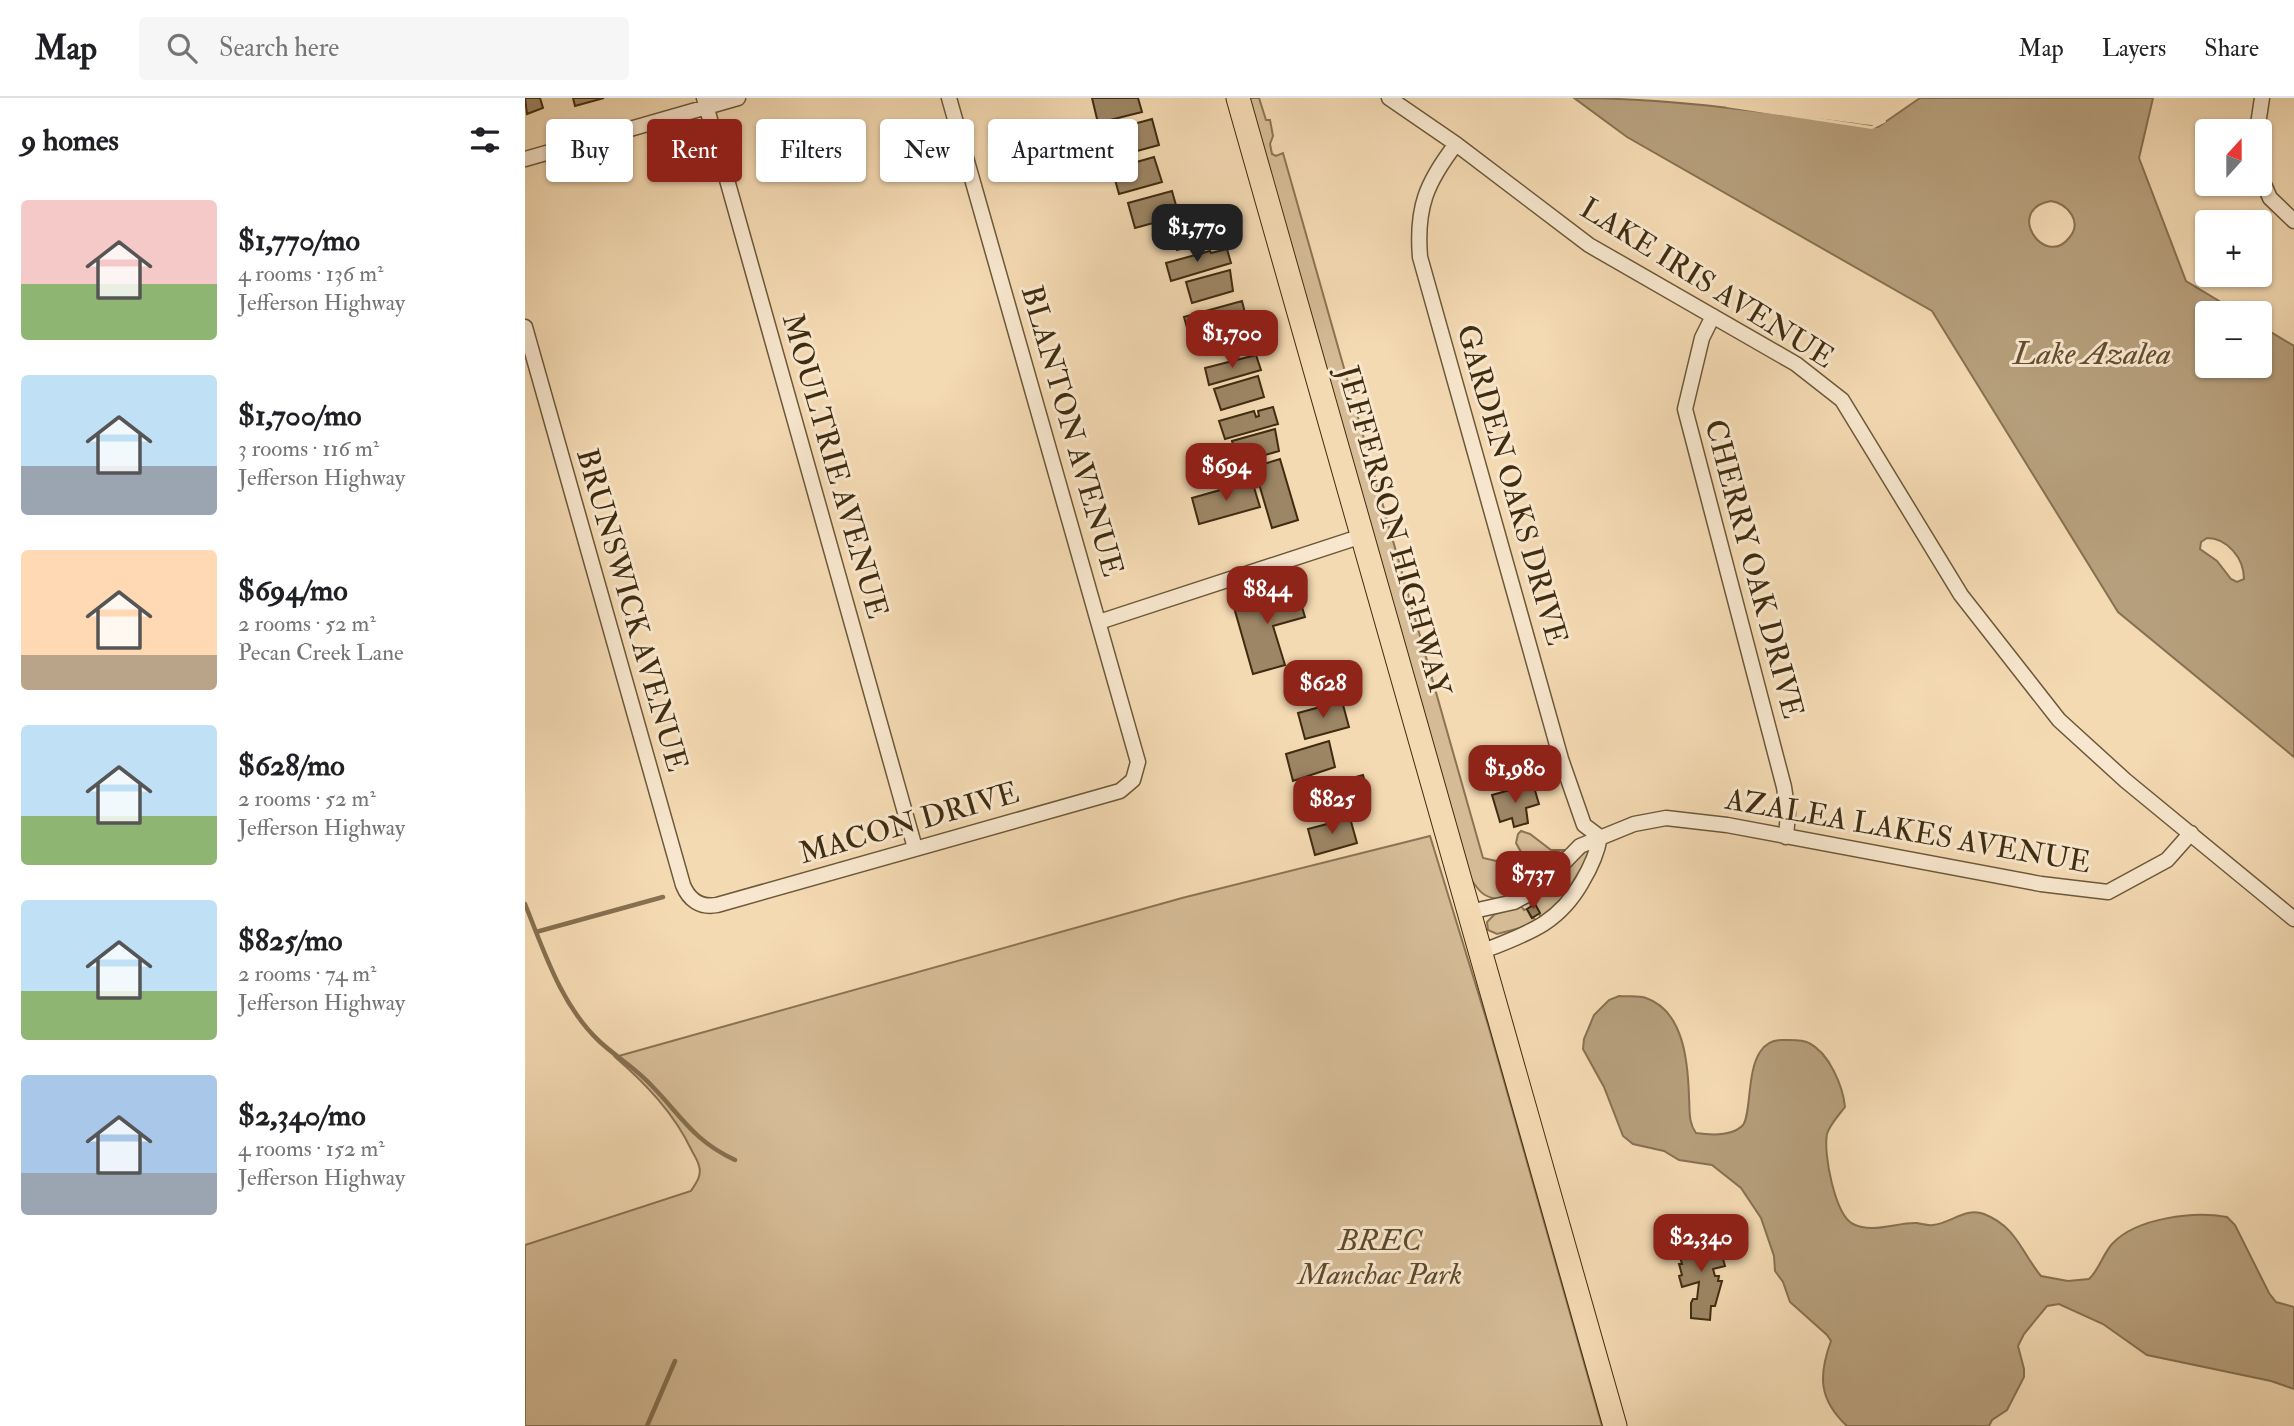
<!DOCTYPE html>
<meta charset="utf-8">
<style>
body{margin:0;font-family:"IM FELL Double Pica",serif;background:#f6f6f6;color:#202124;height:100vh;display:flex;flex-direction:column;font-size:26px;white-space:nowrap}
*{box-sizing:border-box;margin:0}
p{font-size:23px;color:#757577}
.icon{flex:none;width:38px;height:38px;fill:none;stroke:currentColor;stroke-width:2;stroke-linecap:round;stroke-linejoin:round}
.map{position:relative;flex:1;overflow:hidden}
.panel{display:flex;flex-direction:column;background:#fff;width:525px}
.panel>*{flex:none}
.banner{position:absolute;left:21px;top:21px;width:665px;height:63px;display:flex;gap:14px}
.needle{width:46px;rotate:21deg}
.tools{position:absolute;left:1670px;top:21px;display:grid;gap:14px}
.tools a{display:grid;place-items:center;width:77px;height:77px;border-radius:7px;background:#fff;box-shadow:0 2px 5px #0004;font-size:35px}
.price{position:absolute;translate:-50% -60px;padding:0 16px;border-radius:14px;background:#8f2418;color:#fff;font-size:23px;line-height:46px;filter:drop-shadow(0 2px 4px #0008)}
.price::after{content:'';position:absolute;left:50%;top:42px;width:21px;height:16px;margin-left:-10px;background:inherit;clip-path:polygon(0 0,100% 0,50% 100%)}
.price.selected{background:#222;color:#fff}
ul{padding:0;list-style:none}
li{display:flex;align-items:center;gap:21px;height:175px;padding:0 21px}
li span{display:grid;place-items:center;flex:none;width:196px;height:140px;border-radius:7px;color:#555}
li>.icon{margin-inline-start:auto}
span .icon{width:84px;height:84px;fill:#fffc;stroke-width:1}
li b{font-size:30px}
h2{display:flex;justify-content:space-between;align-items:center;height:84px;padding:0 21px;font-size:30px}
.tag{padding:0 24px;border-radius:7px;background:#fff;box-shadow:0 2px 5px #0004;font-size:24px;line-height:63px}
.tag.selected{background:#8f2418;color:#fff}
header{display:flex;align-items:center;gap:42px;box-sizing:border-box;height:98px;padding:0 35px;background:#fff;border-bottom:2px solid #e0e0e0}
header strong{font-size:33px}
nav{display:flex;gap:38px;margin-inline-start:auto;font-size:24px}
.search{width:490px;height:63px;background:#f6f6f6;display:flex;align-items:center;gap:18px;box-sizing:border-box;padding:0 24px;border-radius:7px;color:#757577;font-size:26px}
main{display:flex;flex:1;min-height:0}
.map>svg:first-child{display:block}
.green{fill:#d5bc97;stroke:#8a7454;stroke-width:2}
.water{fill:#b69f7c;stroke:#867151;stroke-width:2;fill-rule:evenodd}
.pier{fill:#f4dab3}
.lines{fill:none;stroke-linecap:round;stroke-linejoin:round}
.stream{stroke:#867151;stroke-width:4.5}
.building{fill:#9d8665;stroke:#3f2c10;stroke-width:2}
.street-casing{stroke:#6c5839;stroke-width:17}
.primary-casing{stroke:#3f2c10;stroke-width:25}
.street{stroke:#f8e7ce;stroke-width:14}
.primary{stroke:#f4dab3;stroke-width:23}
.labels{text-anchor:middle;dominant-baseline:central;stroke-width:6;stroke-linejoin:round;paint-order:stroke}
.street-label{font-size:30px;fill:#3f2c10;stroke:#f8e7ce}
.park-label{font-size:30px;font-style:italic;fill:#5d492b;stroke:#f8e7ce}
.water-label{font-size:32px;font-style:italic;fill:#634e30;stroke:#f8e7ce}
</style>
<header>
<strong>Map</strong>
<div class="search"><svg class="icon" aria-label="search" viewBox="0 0 24 24"><circle cx="10" cy="10" r="6"/><path d="M15 15l6 6"/></svg>Search here</div>
<nav><a>Map</a><a>Layers</a><a>Share</a></nav>
</header>
<main>
<section class="panel">
<h2>9 homes<svg class="icon" aria-label="filters" viewBox="0 0 24 24"><path d="M4 7h16M4 17h16"/><circle cx="9" cy="7" r="2"/><circle cx="15" cy="17" r="2"/></svg></h2>
<ul>
<li><span style="background:linear-gradient(#f6c9c9 60%,#8fb573 0)"><svg class="icon" aria-label="home" viewBox="0 0 24 24"><path d="M3 11l9-7 9 7M6 9v11h12V9"/></svg></span><div><b>$1,770/mo</b><p>4 rooms · 136 m²</p><p>Jefferson Highway</p></div></li>
<li><span style="background:linear-gradient(#bfe0f5 65%,#9aa5b1 0)"><svg class="icon" aria-label="home" viewBox="0 0 24 24"><path d="M3 11l9-7 9 7M6 9v11h12V9"/></svg></span><div><b>$1,700/mo</b><p>3 rooms · 116 m²</p><p>Jefferson Highway</p></div></li>
<li><span style="background:linear-gradient(#ffd9b3 75%,#b9a48a 0)"><svg class="icon" aria-label="home" viewBox="0 0 24 24"><path d="M3 11l9-7 9 7M6 9v11h12V9"/></svg></span><div><b>$694/mo</b><p>2 rooms · 52 m²</p><p>Pecan Creek Lane</p></div></li>
<li><span style="background:linear-gradient(#bfe0f5 65%,#8fb573 0)"><svg class="icon" aria-label="home" viewBox="0 0 24 24"><path d="M3 11l9-7 9 7M6 9v11h12V9"/></svg></span><div><b>$628/mo</b><p>2 rooms · 52 m²</p><p>Jefferson Highway</p></div></li>
<li><span style="background:linear-gradient(#bfe0f5 65%,#8fb573 0)"><svg class="icon" aria-label="home" viewBox="0 0 24 24"><path d="M3 11l9-7 9 7M6 9v11h12V9"/></svg></span><div><b>$825/mo</b><p>2 rooms · 74 m²</p><p>Jefferson Highway</p></div></li>
<li><span style="background:linear-gradient(#a9c7e8 70%,#9aa5b1 0)"><svg class="icon" aria-label="home" viewBox="0 0 24 24"><path d="M3 11l9-7 9 7M6 9v11h12V9"/></svg></span><div><b>$2,340/mo</b><p>4 rooms · 152 m²</p><p>Jefferson Highway</p></div></li>
</ul>
</section>
<div class="map">
<svg width="1769" height="1328" viewBox="0 0 1769 1328">
<rect width="100%" height="100%" fill="#f4dab3"/>
<filter id="stains"><feTurbulence type="fractalNoise" baseFrequency=".00286" numOctaves="4"/><feColorMatrix values="0 0 0 0 .2 0 0 0 0 .09 0 0 0 0 .02 0 0 0 .5 -.17"/></filter>
<radialGradient id="worn" r=".72"><stop offset=".6" stop-color="#630" stop-opacity="0"/><stop offset="1" stop-color="#630" stop-opacity=".3"/></radialGradient>
<path class="green" d="M721 0H734L741 22H745L748 38 745 46 747 56 751 58 758 55 958 760 980 765 995 783 1004 773V768L991 745 993 736 996 733 1005 736 1026 752H1039C1023 770 988 813 960 797 953 793 949 785 945 780Z
M905 738 964 930 1077 1328H0V1147L166 1093C171 1085 177 1078 174 1068 173 1063 169 1057 167 1053 149 1015 121 986 90 959L657 800Z
M1065 749 1066 754 1038 800 1016 820 1010 806 1006 808 1004 804C1029 791 1043 766 1065 749Z
M996 808 999 812 1002 811 1006 819 1011 822 995 830 972 836 963 832 962 824 970 816Z"/>
<path class="water" d="M1049 0C1151 0 1252 16 1353 29L1395 0H1628L1614 60 1661 183 1714 215H1682V268H1734V227L1769 248V659L1593 514 1407 213 1102 39ZM1526 103C1543 106 1558 124 1544 140 1519 171 1479 111 1526 103ZM1682 440C1702 440 1719 460 1719 481L1712 484 1706 481 1692 463 1675 451 1676 444Z
M1094 898C1103 899 1113 897 1121 900 1159 913 1163 965 1164 999 1165 1012 1163 1024 1171 1035 1185 1037 1207 1039 1218 1027 1226 1017 1222 973 1235 954 1240 946 1248 942 1257 942 1266 942 1277 941 1284 945 1304 955 1318 988 1320 1009 1314 1017 1305 1026 1302 1036 1298 1055 1310 1117 1328 1126 1348 1136 1372 1124 1392 1125 1398 1126 1403 1128 1408 1127 1426 1125 1441 1109 1459 1116 1492 1129 1496 1154 1516 1178L1543 1183 1564 1181C1575 1171 1578 1155 1588 1145 1612 1120 1668 1113 1702 1119L1710 1127 1744 1195 1751 1204 1769 1209V1291L1746 1283 1622 1257 1578 1226 1534 1206 1522 1208 1499 1236 1493 1248 1499 1271V1279L1482 1312 1467 1322 1464 1328H1322C1294 1302 1293 1278 1306 1243L1302 1237 1265 1204 1258 1184 1250 1173 1249 1158 1236 1120 1216 1090 1187 1067 1154 1062 1139 1053 1108 1046 1098 1038 1079 989 1058 951 1059 941 1069 917 1084 902Z"/>
<path class="pier" d="M1202 6 1347 28 1360 21 1361 24 1347 31 1201 9Z"/>
<g class="lines">
<path class="stream" d="M0 806C19 853 36 907 74 943 91 959 111 970 127 988 158 1020 168 1042 210 1062
M11 834 138 799
M122 1328 150 1263"/>
</g>
<path class="building" d="M0 0H15L18 10 2 16Z
M48 0H79L50 8Z
M567 0H613L617 14 573 25Z
M627 21 634 47 590 59 583 33Z
M629 59 637 84 594 96 587 71Z
M647 93 654 118 610 130 603 105Z
M689 117 693 140 652 152 645 130Z
M702 151 706 165 646 183 641 165 685 153 686 155Z
M705 172 708 193 667 205 661 184Z
M717 203 721 219 670 234 669 232 663 233 659 219Z
M719 224 721 233 718 234 722 246 683 257 677 237 690 233 691 237 699 235 697 230Z
M731 257 736 272 684 287 680 270Z
M733 278 739 299 696 312 689 291Z
M748 309 753 326 700 341 694 323 729 313 731 319 734 318 733 313Z
M750 331 754 353 713 365 707 343Z
M755 361 773 422 747 430 729 369Z
M727 383 735 409 674 426 667 400Z
M771 489 780 519 748 528 760 567 728 576 708 506Z
M817 603 824 629 780 641 773 615Z
M804 643 810 669 768 683 761 656Z
M838 677 845 703 802 715 795 689Z
M1009 689 1014 706 1001 710 1003 725 989 729 987 720 975 724 967 697 992 690 993 693Z
M825 720 832 745 790 757 783 731Z
M1010 806 1015 815 1007 820 1002 811Z
M1176 1138 1180 1151 1194 1147 1200 1168 1188 1171 1190 1178H1194L1193 1183H1197L1190 1208H1186L1185 1222 1166 1220V1205L1168 1201H1172L1174 1184 1157 1189 1154 1178 1157 1177 1154 1166H1157L1151 1145Z"/>
<g class="lines">
<defs>
<path id="street" d="M179 0 390 750
M864 0 931 46 1064 147 1271 266 1317 302 1436 497 1534 622 1601 683 1769 821
M1732 33 1737 0
M931 46C901 85 891 110 895 159L1036 661 1059 727 1075 739
M0 61 213 0
M1734 75 1745 100 1769 123
M1188 218 1177 240 1160 311 1259 689 1263 715 1261 739
M0 229 158 787C164 802 175 810 192 807L595 693 608 682 613 664 424 0
M574 524 837 438
M944 814 989 804 1007 794 1017 787 1055 748 1109 726 1141 720 1202 727 1516 786 1583 794 1642 762 1666 735
M956 854C1000 836 1032 828 1057 784 1066 769 1072 756 1075 739"/>
<path id="primary" d="M713 0 1090 1328"/>
</defs>
<use href="#street" class="street-casing"/>
<use href="#primary" class="primary-casing"/>
<use href="#street" class="street"/>
<use href="#primary" class="primary"/>
</g>
<g class="labels">
<g class="street-label">
<text transform="translate(1182 185) rotate(32)">LAKE IRIS AVENUE</text>
<text transform="translate(547 333) rotate(74)">BLANTON AVENUE</text>
<text transform="translate(310 368) rotate(74)">MOULTRIE AVENUE</text>
<text transform="translate(987 387) rotate(74)">GARDEN OAKS DRIVE</text>
<text transform="translate(869 433) rotate(74)">JEFFERSON HIGHWAY</text>
<text transform="translate(1229 471) rotate(75)">CHERRY OAK DRIVE</text>
<text transform="translate(107 512) rotate(74)">BRUNSWICK AVENUE</text>
<text transform="translate(384 725) rotate(-16)">MACON DRIVE</text>
<text transform="translate(1383 733) rotate(10)">AZALEA LAKES AVENUE</text>
</g>
<g class="park-label">
<text x="855" y="1142">BREC<tspan x="855" dy="34">Manchac Park</tspan></text>
</g>
<g class="water-label">
<text x="1567" y="256">Lake Azalea</text>
</g>
</g>
<rect width="100%" height="100%" filter="url(#stains)"/>
<rect width="100%" height="100%" fill="url(#worn)"/>
</svg>
<div class="tools">
<a><svg class="needle" viewBox="-14 -14 28 28"><path d="M0-13l5 13h-10z" fill="#e53935"/><path d="M0 13l5-13h-10z" fill="#757577"/></svg></a>
<a>+</a>
<a>−</a>
</div>
<b class="price selected" style="left:672px;top:166px">$1,770</b>
<b class="price" style="left:707px;top:272px">$1,700</b>
<b class="price" style="left:701px;top:405px">$694</b>
<b class="price" style="left:742px;top:528px">$844</b>
<b class="price" style="left:798px;top:622px">$628</b>
<b class="price" style="left:990px;top:707px">$1,980</b>
<b class="price" style="left:807px;top:738px">$825</b>
<b class="price" style="left:1008px;top:813px">$737</b>
<b class="price" style="left:1176px;top:1176px">$2,340</b>
<div class="banner">
<a class="tag">Buy</a>
<a class="tag selected">Rent</a>
<a class="tag">Filters</a>
<a class="tag">New</a>
<a class="tag">Apartment</a>
</div>
</div>
</main>
